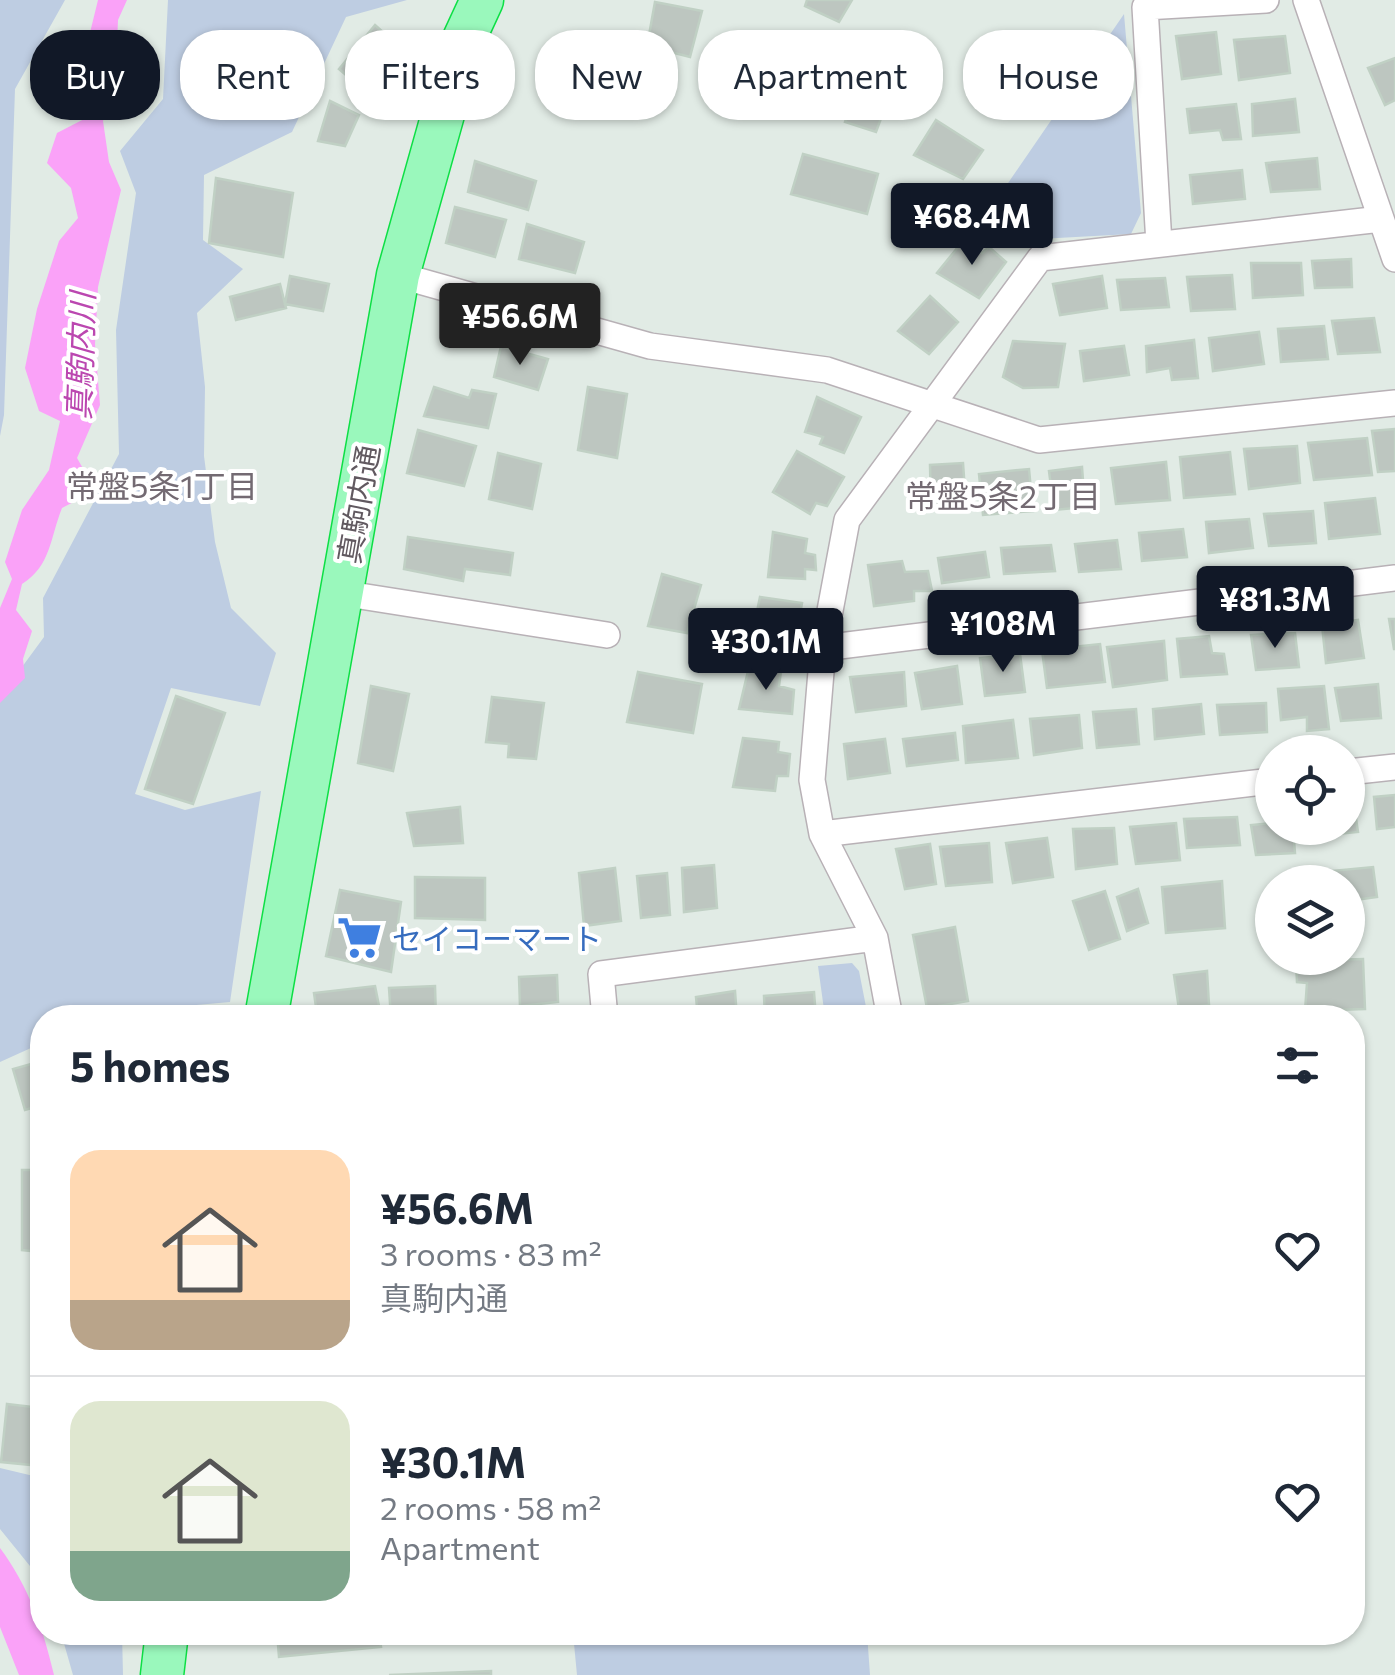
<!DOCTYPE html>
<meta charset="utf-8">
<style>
body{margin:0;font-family:Commissioner,"Noto Sans JP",sans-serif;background:#f6f6f7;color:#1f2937;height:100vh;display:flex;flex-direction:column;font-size:38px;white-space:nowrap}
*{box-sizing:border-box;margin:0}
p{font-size:32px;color:#747a83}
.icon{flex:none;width:55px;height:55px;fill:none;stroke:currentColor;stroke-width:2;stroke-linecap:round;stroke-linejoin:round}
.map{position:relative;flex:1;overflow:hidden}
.drawer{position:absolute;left:30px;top:1005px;width:1335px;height:640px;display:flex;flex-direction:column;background:#fff;border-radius:40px;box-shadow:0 2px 8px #0004}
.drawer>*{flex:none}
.hud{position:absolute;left:30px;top:30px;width:1335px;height:90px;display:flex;gap:20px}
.fabs{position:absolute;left:1255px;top:735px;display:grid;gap:20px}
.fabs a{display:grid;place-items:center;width:110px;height:110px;border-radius:50%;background:#fff;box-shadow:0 2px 8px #0004;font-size:50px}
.price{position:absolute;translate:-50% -85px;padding:0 22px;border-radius:10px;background:#111827;color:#fff;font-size:32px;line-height:65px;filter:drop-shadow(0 2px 5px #0008)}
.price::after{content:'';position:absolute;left:50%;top:60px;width:30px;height:22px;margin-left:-15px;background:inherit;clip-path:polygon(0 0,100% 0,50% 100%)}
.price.on{background:#222;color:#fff}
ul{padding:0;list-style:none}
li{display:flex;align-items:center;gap:30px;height:250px;padding:0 40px}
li+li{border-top:2px solid #e0e1e3}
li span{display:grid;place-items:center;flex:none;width:280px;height:200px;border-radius:30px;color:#555}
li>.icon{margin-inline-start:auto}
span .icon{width:120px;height:120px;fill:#fffc;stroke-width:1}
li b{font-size:42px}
h2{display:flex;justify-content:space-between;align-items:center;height:120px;padding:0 40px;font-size:42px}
.tag{padding:0 35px;border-radius:40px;background:#fff;box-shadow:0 2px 8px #0004;font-size:35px;line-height:90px}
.tag.on{background:#111827;color:#fff}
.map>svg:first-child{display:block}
.green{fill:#becde2}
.water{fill:#faa2f8}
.building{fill:#bdc6c0;stroke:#c0d0c4;stroke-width:2.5}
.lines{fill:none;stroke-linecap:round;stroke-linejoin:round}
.minor-casing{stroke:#b8b1b6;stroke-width:28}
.trunk-casing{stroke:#0ddf45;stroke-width:45}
.minor{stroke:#fff;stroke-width:25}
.trunk{stroke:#9af8bc;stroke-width:42}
.labels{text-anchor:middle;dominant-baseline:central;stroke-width:8;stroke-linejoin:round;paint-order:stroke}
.street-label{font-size:30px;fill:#615960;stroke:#fff}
.shop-label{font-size:30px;fill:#366cbe;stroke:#fff;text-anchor:start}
.water-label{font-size:32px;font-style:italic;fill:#bb47b0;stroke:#fff}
.neighbourhood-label{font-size:32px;fill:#736a72;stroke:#fff}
</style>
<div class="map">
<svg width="1395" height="1675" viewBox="0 0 1395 1675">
<rect width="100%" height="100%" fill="#e1ebe5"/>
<path class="green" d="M0 0H65L15 89 4 415 0 436Z
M168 0H407L346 17 292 132 204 175 203 240 243 269 197 313 205 387 204 456 215 542 231 608 276 653 260 706 171 688 135 794 185 810 261 791 230 1002 107 1013 98 1017 42 1018V1043L0 1062V697L44 637 43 598 119 454 116 330 136 193 120 151 163 99Z
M1124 14 1141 213 1131 234 1039 239 993 205Z
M852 963 859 971 868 1017H825L818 966Z
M0 1468 42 1478V1591L34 1571 0 1529Z
M61 1633H122L123 1675H73Z
M573 1633H867L870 1675H577Z"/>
<path class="water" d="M98 0H127L118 20 115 91 103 121 109 162 121 190 98 287 95 344 100 405 77 458 89 479 83 497 62 508C50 538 51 566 22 584L16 610 32 631 23 659 25 678 0 703V608L12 579 5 562 22 510 49 470 60 421 39 411 25 368 37 309 59 241 78 218 71 188 47 163 57 133 88 117 92 93 86 49Z
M0 1548C29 1587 43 1628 54 1675H19L0 1627Z"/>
<path class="building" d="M807 0H852L839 22 805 6Z
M655 2 702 11 690 57 647 46Z
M375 25 405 52 366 92 339 69Z
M1216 32 1221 74 1182 79 1176 36Z
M1285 36 1290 73 1239 80 1234 40Z
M1395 58V100L1385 105 1368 68Z
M855 92 886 105 876 132 845 122Z
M1295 99 1299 132 1253 136 1252 104Z
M330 101 359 115 345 146 318 141Z
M1236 104 1241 139 1223 140 1220 130 1190 133 1187 109Z
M936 120 983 150 963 179 914 155Z
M803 154 878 174 867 214 791 194Z
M1317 158 1320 189 1271 192 1266 163Z
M475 161 536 181 528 210 468 192Z
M1242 170 1245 199 1193 204 1190 175Z
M216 178 293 193 283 257 209 243Z
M455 207 506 220 495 257 446 243Z
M527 224 584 242 575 273 519 259Z
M966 237 982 253 989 247 1006 262 979 298 937 273Z
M1351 259 1352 287 1315 288 1312 261Z
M1251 263H1301L1303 295 1253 298Z
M1232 275 1235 309 1191 311 1187 277Z
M290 276 329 284 323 311 285 304Z
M1102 276 1107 308 1060 315 1053 284Z
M1165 278 1169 307 1121 310 1117 280Z
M280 284 286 308 236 320 230 297Z
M930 296 958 322 929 354 898 331Z
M1374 318 1380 352 1338 354 1332 321Z
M1324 326 1328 359 1281 362 1278 329Z
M1259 332 1264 364 1213 371 1209 338Z
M1194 340 1198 378 1172 380 1170 368 1147 372 1146 346Z
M1013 341 1065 344 1058 387 1023 388 1003 377Z
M501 346 548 359 538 390 494 377Z
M1124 346 1129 375 1084 381 1080 351Z
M434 387 469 398 472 390 496 394 488 428 424 416Z
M588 387 627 394 617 458 578 450Z
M817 397 861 417 844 453 820 444 823 437 805 432Z
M1395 429V471L1378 472 1372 431Z
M418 430 476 446 464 486 407 473Z
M1367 438 1372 475 1314 480 1308 443Z
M1297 446 1300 483 1249 489 1244 449Z
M797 451 844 477 827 506 816 503 810 514 773 492Z
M1230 452 1235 494 1184 498 1180 457Z
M498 453 541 464 532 509 489 499Z
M1166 462 1170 500 1116 504 1111 468Z
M963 463 966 505 931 508 930 465Z
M1082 467 1085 507 1054 510 1049 471Z
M1029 469 1033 511 983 515 979 474Z
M1375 498 1380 534 1329 539 1325 503Z
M1313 511 1316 543 1269 546 1264 514Z
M1249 519 1253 548 1209 553 1206 522Z
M1183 529 1187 557 1142 561 1139 533Z
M773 532 807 539 805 553 815 555 816 570 805 569V579L768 577Z
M408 537 513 553 510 575 465 569 463 581 404 569Z
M1117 540 1121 569 1079 572 1075 544Z
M1051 545 1055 571 1004 574 1001 548Z
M985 552 989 577 942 583 938 558Z
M902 561 905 572 928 571 932 591H914V601L874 606 868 565Z
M662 574 701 585 687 633 648 626Z
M760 597 802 603 793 654 750 645Z
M1389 619H1395V649H1394Z
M1358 620 1364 658 1326 663 1322 625Z
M1295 633 1299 667 1256 670 1251 635Z
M1209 636 1212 653 1224 654 1227 674 1181 677 1177 639Z
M1164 641 1167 680 1113 687 1107 647Z
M1100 644 1105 682 1047 688 1042 650Z
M1020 654 1025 692 985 696 980 658Z
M957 666 962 704 922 709 915 673Z
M749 667 781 671 779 686 794 690 792 714 739 709Z
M638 672 702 684 693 733 627 722Z
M904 672 906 706 856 712 850 677Z
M1378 684 1381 718 1341 721 1335 688Z
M371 686 409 694 393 771 358 763Z
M1324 686 1329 729 1307 731V717L1281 720 1278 689Z
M176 696 225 713 193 804 145 789Z
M492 697 544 703 536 759 508 757 509 744 486 742Z
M1266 703 1267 732 1220 735 1217 705Z
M1201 704 1204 734 1155 739 1153 709Z
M1136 709 1139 744 1097 748 1093 712Z
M1079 715 1082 748 1034 755 1030 719Z
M1013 720 1018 758 966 763 963 726Z
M955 733 958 760 907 766 903 739Z
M743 738 779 742 778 752 790 754 788 776H777L775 791 733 787Z
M885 739 890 773 848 779 844 744Z
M1395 795V827L1377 829 1374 797Z
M1348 798H1353L1358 832 1308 837 1307 828H1348Z
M460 807 463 843 414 846 407 813Z
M1237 817 1240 845 1187 848 1184 819Z
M1176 823 1180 860 1136 864 1130 827Z
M1272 823V828H1293L1295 853 1256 855 1251 825Z
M1114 828 1117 864 1076 869 1073 829Z
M1047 838 1053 877 1013 883 1006 843Z
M989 843 992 882 946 886 940 847Z
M930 844 936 884 905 889 896 849Z
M714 865 717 908 684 912 682 868Z
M1373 867 1377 897 1348 901V882H1333L1331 871Z
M615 868 621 921 584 926 579 873Z
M667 873 670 915 641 918 637 876Z
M415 877 485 878V920L415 918Z
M1222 881 1225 928 1166 933 1162 887Z
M1138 889 1148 923 1127 931 1117 897Z
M340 890 401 902 391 972 326 956Z
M1105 891 1120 939 1089 950 1073 901Z
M955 927 968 1001 927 1008 913 935Z
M1363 959 1365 1009 1305 1011 1307 983 1297 982 1296 961Z
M1207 971 1209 1005 1179 1009 1174 975Z
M557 975 558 1002 520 1006 519 977Z
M375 986 379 1006 317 1014 314 993Z
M435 986 436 1018H391L389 988Z
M735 991 737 1018H698L696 997Z
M814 992 816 1018H765L764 996Z
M1252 1013 1253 1018 1196 1017Z
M42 1061V1105L25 1110 13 1069Z
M22 1170H42V1252L22 1250Z
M7 1404 42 1408V1466L1 1462Z
M277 1632H379L381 1647 279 1657Z
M491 1671V1675H389Z"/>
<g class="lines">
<defs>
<path id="minor" d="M1306 0 1395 259
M1159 244 1145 7 1266 0
M398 275 650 346 827 370 1039 440 1395 403
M341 593 607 635
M823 648 1395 578
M1348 772 1395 767
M822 834 1272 781
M605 1018 601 974 875 938
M890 1018 875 938 822 834 812 780 823 648 847 520 1040 258 1381 219"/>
<path id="trunk" d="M266 1018 398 275 464 39 482 0
M162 1675 167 1632"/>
</defs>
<use href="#minor" class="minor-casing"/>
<use href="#trunk" class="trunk-casing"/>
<use href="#minor" class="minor"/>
<use href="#trunk" class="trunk"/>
</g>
<defs>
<symbol id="supermarket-bare" viewBox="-9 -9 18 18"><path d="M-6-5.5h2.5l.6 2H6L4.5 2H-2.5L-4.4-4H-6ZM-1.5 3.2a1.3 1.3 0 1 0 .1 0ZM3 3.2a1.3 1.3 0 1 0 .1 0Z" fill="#3f7fe0" stroke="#fff" stroke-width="2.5" paint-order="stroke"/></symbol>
</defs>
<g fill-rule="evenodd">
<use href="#supermarket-bare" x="328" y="906" width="63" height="63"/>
</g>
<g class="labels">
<g class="street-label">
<text transform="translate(357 504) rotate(-80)">真駒内通</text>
</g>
<g class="shop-label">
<text x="392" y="937">セイコーマート</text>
</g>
<g class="water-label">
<text transform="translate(79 356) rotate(-88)">真駒内川</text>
</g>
<g class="neighbourhood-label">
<text x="162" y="485">常盤5条1丁目</text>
<text x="1003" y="495">常盤5条2丁目</text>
</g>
</g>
</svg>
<div class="fabs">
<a><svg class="icon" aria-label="locate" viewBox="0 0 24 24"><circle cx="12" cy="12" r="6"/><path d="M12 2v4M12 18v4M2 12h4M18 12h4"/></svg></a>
<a><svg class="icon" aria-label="layers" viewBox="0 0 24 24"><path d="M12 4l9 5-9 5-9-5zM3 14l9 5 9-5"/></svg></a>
</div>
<b class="price" style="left:972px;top:268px">¥68.4M</b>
<b class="price on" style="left:520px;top:368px">¥56.6M</b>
<b class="price" style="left:1275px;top:651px">¥81.3M</b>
<b class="price" style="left:1003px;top:675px">¥108M</b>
<b class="price" style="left:766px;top:693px">¥30.1M</b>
<div class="hud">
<a class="tag on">Buy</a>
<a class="tag">Rent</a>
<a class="tag">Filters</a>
<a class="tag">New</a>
<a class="tag">Apartment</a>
<a class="tag">House</a>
</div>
<section class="drawer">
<h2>5 homes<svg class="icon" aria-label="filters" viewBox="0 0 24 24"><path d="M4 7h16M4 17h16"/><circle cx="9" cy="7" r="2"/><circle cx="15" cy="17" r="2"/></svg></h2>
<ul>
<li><span style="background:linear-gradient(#ffd9b3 75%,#b9a48a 0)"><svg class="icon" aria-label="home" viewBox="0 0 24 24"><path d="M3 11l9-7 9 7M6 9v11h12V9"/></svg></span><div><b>¥56.6M</b><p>3 rooms · 83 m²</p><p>真駒内通</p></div><svg class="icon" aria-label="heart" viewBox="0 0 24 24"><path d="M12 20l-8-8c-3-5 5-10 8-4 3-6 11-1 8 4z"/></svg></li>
<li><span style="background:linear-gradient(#dfe7d0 75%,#7fa58c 0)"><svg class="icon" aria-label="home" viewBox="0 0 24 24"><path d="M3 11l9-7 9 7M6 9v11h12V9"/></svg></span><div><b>¥30.1M</b><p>2 rooms · 58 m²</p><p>Apartment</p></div><svg class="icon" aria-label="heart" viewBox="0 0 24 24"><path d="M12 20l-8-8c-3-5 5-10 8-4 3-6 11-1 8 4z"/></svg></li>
</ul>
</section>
</div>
